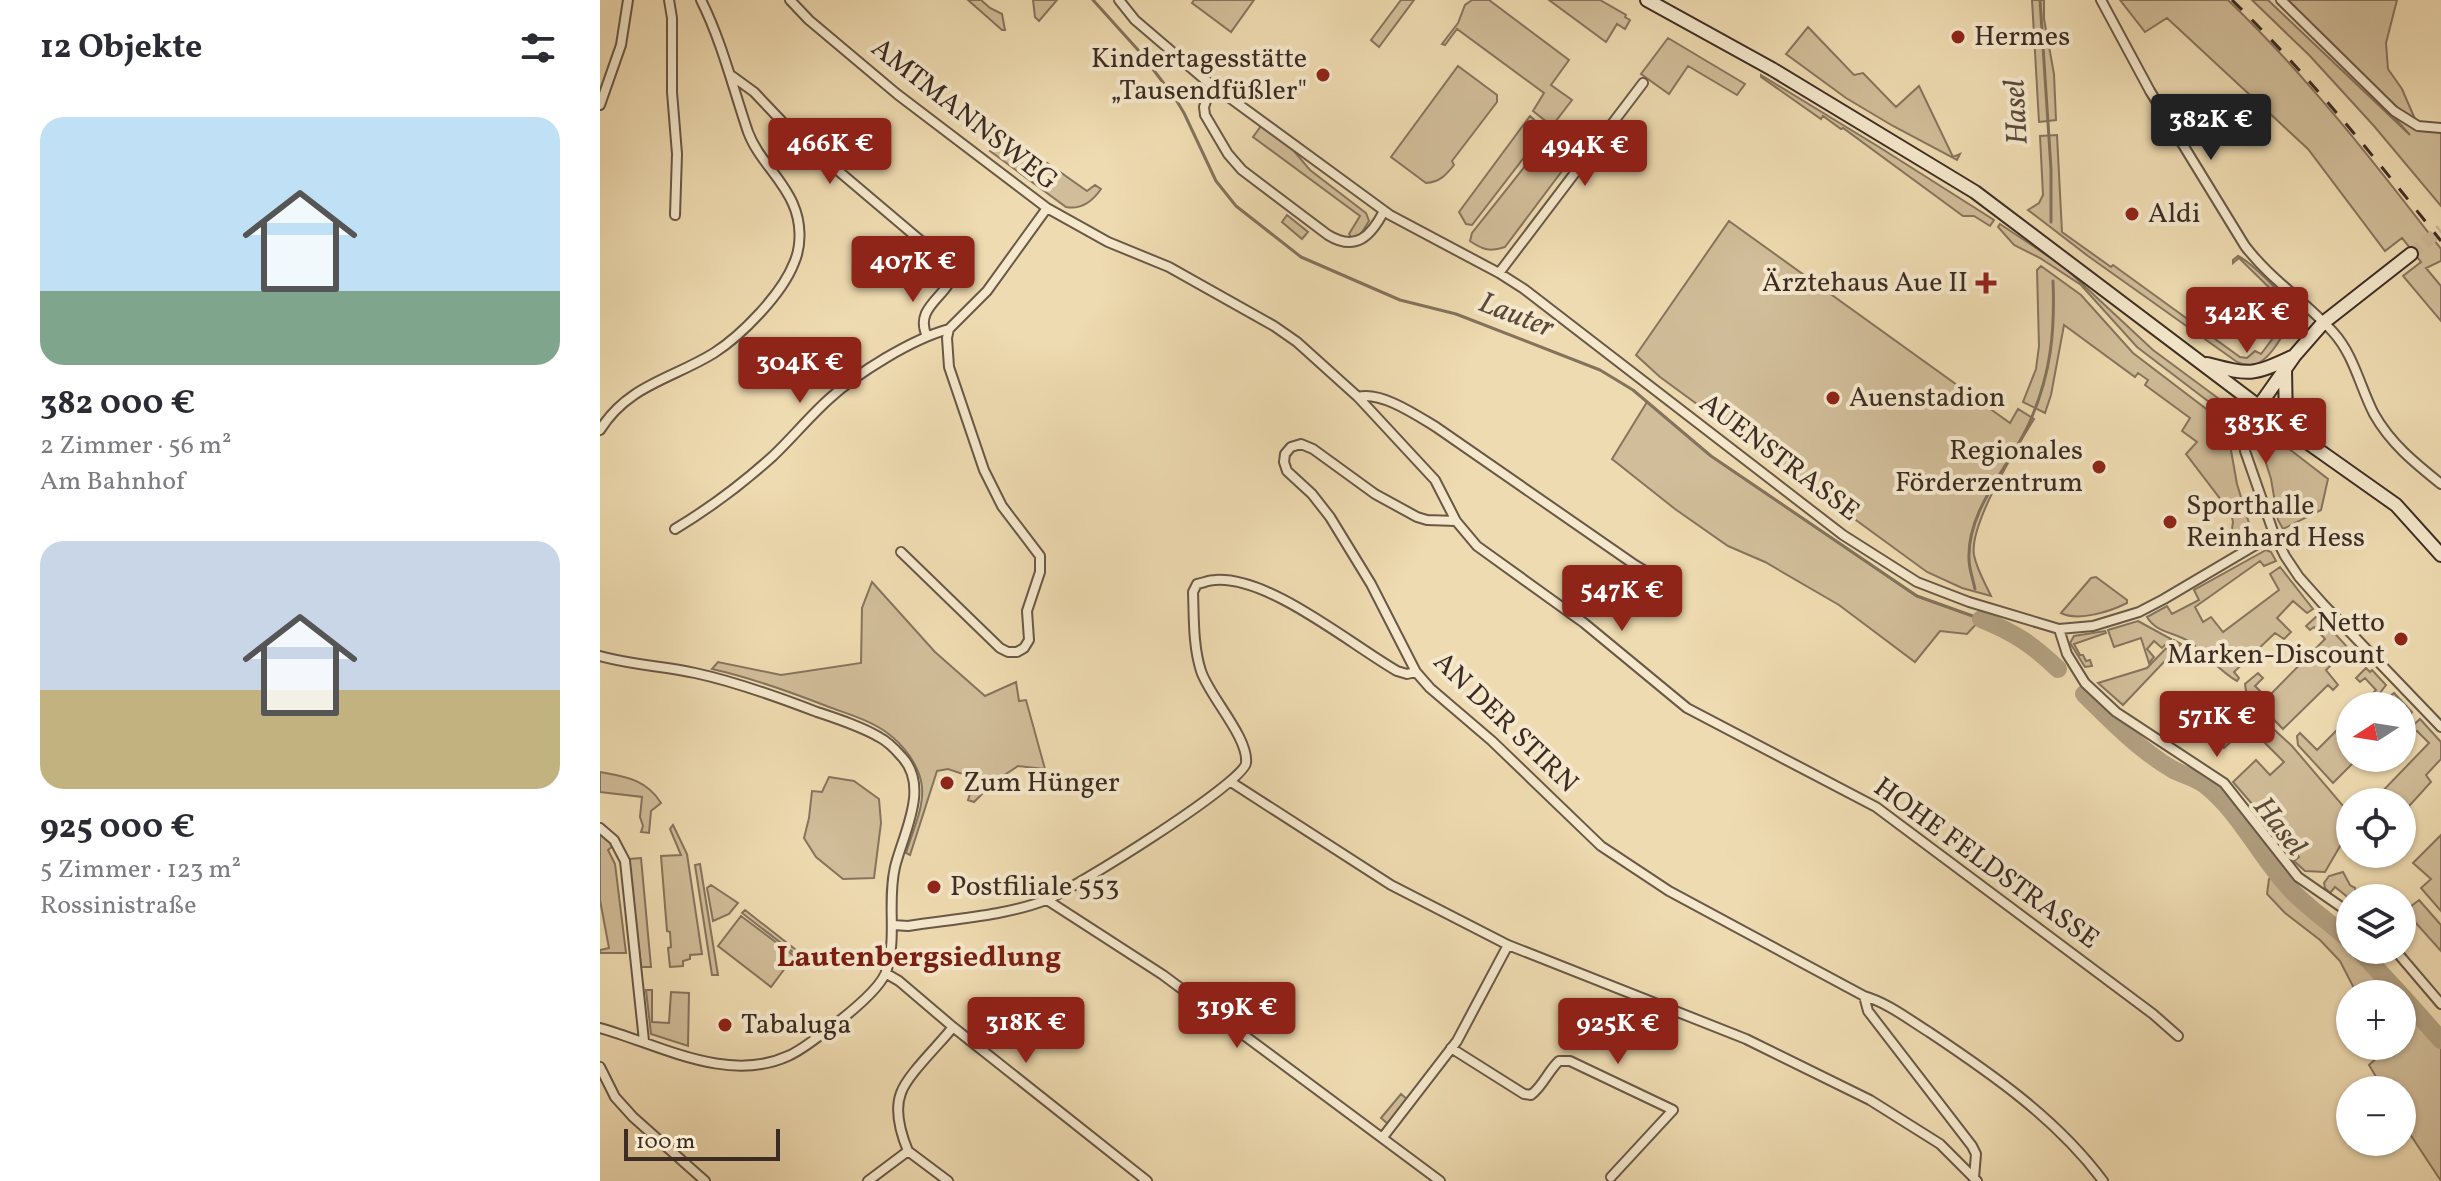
<!DOCTYPE html>
<html lang="de">
<meta charset="utf-8">
<style>
body{margin:0;font-family:Vollkorn,serif;background:#f2f2f3;color:#2b2b33;height:100vh;display:flex;flex-direction:column;font-size:30px;white-space:nowrap}
*{box-sizing:border-box;margin:0}
p{font-size:26px;color:#7c7c81}
.icon{flex:none;width:44px;height:44px;fill:none;stroke:currentColor;stroke-width:2;stroke-linecap:round;stroke-linejoin:round}
.map{position:relative;flex:1;overflow:hidden}
.details{display:flex;flex-direction:column;background:#fff;width:600px}
.details>*{flex:none}
.needle{width:52px;rotate:258deg}
.controls{position:absolute;left:1736px;top:692px;display:grid;gap:16px}
.controls a{display:grid;place-items:center;width:80px;height:80px;border-radius:50%;background:#fff;box-shadow:0 2px 6px #0004;font-size:40px}
.scale{position:absolute;left:24px;bottom:20px;width:156px;box-sizing:border-box;padding-left:8px;border:4px solid #3c2c24;border-top:0;font-size:22px;line-height:28px;white-space:nowrap;color:#3c2c24;-webkit-text-stroke:6px #f5e8cc;paint-order:stroke}
.price{position:absolute;translate:-50% -68px;padding:0 18px;border-radius:8px;background:#8f2418;color:#fff;font-size:26px;line-height:52px;filter:drop-shadow(0 2px 4px #0008)}
.price::after{content:'';position:absolute;left:50%;top:48px;width:24px;height:18px;margin-left:-12px;background:inherit;clip-path:polygon(0 0,100% 0,50% 100%)}
.price.current{background:#222;color:#fff}
ul{padding:0;list-style:none}
li{display:grid;align-content:center;gap:16px;height:424px;padding:0 40px}
li span{display:grid;place-items:center;height:248px;border-radius:24px;color:#555}
li>.icon{margin-inline-start:auto}
span .icon{width:144px;height:144px;fill:#fffc;stroke-width:1}
li b{font-size:34px}
h2{display:flex;justify-content:space-between;align-items:center;height:96px;padding:0 40px;font-size:34px}
main{display:flex;flex:1;min-height:0}
.map>svg:first-child{display:block}
.green{fill:#d1bd99;stroke:#86745e;stroke-width:2}
.lines{fill:none;stroke-linecap:round;stroke-linejoin:round}
.stream{stroke:#83725c;stroke-width:3}
.river{stroke:#b2a081;stroke-width:18}
.secondary-tunnel{stroke:#cbb895;stroke-width:12;stroke-dasharray:12 6;stroke-linecap:butt}
.minor-casing{stroke:#695847;stroke-width:12}
.secondary-casing{stroke:#3c2c24;stroke-width:16}
.minor{stroke:#f5e8cc;stroke-width:8}
.secondary{stroke:#f5e8cc;stroke-width:12}
.rail{stroke:#3c2c24;stroke-width:3;stroke-dasharray:14 14;stroke-linecap:butt}
.poi-dot{fill:#8f2418;stroke:#f5e8cc;stroke-width:3}
.labels{text-anchor:middle;dominant-baseline:central;stroke-width:8;stroke-linejoin:round;paint-order:stroke}
.poi-label{font-size:28px;fill:#3c2c24;stroke:#f5e8cc;text-anchor:start}
.street-label{font-size:28px;fill:#3c2c24;stroke:#f5e8cc}
.water-label{font-size:30px;font-style:italic;fill:#5a493b;stroke:#f5e8cc}
.neighbourhood-label{font-size:30px;font-weight:bold;fill:#7a1f14;stroke:#f5e8cc}
</style>
<main>
<section class="details">
<h2>12 Objekte<svg class="icon" aria-label="filters" viewBox="0 0 24 24"><path d="M4 7h16M4 17h16"/><circle cx="9" cy="7" r="2"/><circle cx="15" cy="17" r="2"/></svg></h2>
<ul>
<li><span style="background:linear-gradient(#bfe0f5 70%,#7fa58c 0)"><svg class="icon" aria-label="home" viewBox="0 0 24 24"><path d="M3 11l9-7 9 7M6 9v11h12V9"/></svg></span><div><b>382 000 €</b><p>2 Zimmer · 56 m²</p><p>Am Bahnhof</p></div></li>
<li><span style="background:linear-gradient(#c9d6e8 60%,#c2b280 0)"><svg class="icon" aria-label="home" viewBox="0 0 24 24"><path d="M3 11l9-7 9 7M6 9v11h12V9"/></svg></span><div><b>925 000 €</b><p>5 Zimmer · 123 m²</p><p>Rossinistraße</p></div></li>
</ul>
</section>
<div class="map">
<svg width="1841" height="1181" viewBox="0 0 1841 1181">
<rect width="100%" height="100%" fill="#efdbb1"/>
<filter id="stains"><feTurbulence type="fractalNoise" baseFrequency=".0025" numOctaves="4"/><feColorMatrix values="0 0 0 0 .2 0 0 0 0 .09 0 0 0 0 .02 0 0 0 .5 -.17"/></filter>
<radialGradient id="worn" r=".72"><stop offset=".6" stop-color="#630" stop-opacity="0"/><stop offset="1" stop-color="#630" stop-opacity=".3"/></radialGradient>
<path class="green" d="M368 0H381L390 8 402 14 405 30H402Z
M433 0H457L439 21 435 17Z
M594 0H654L631 32 592 3Z
M801 0H814L779 47 771 40Z
M872 0H889L969 60 951 85 972 100 952 126 933 111 944 93 857 29 845 45 842 44 858 23 865 5Z
M949 0H1000L1026 15 1025 17 1030 20 1025 29 1017 24 1006 42Z
M1432 0H1444V19L1454 74 1456 120 1439 122Z
M1520 0H1628C1707 76 1774 162 1841 249V261L1826 268 1841 286V321L1803 276 1821 262 1802 238 1785 251 1708 149 1567 18 1545 32Z
M1652 0H1668L1810 135 1793 116 1794 111 1714 31 1688 0H1797L1786 43 1788 69 1802 89 1818 126 1841 128V206L1774 126 1710 56Z
M1208 27 1254 75 1263 73 1296 107 1319 86 1353 157 1360 154 1357 160 1293 126 1246 98 1186 54Z
M1068 38 1145 84 1137 95 1088 66 1069 94 1041 74Z
M858 66 897 95V102L852 161 854 165C846 175 840 182 826 183L791 157Z
M1161 75 1279 147 1394 220 1390 226 1374 216H1363L1243 128 1241 129 1223 116 1221 119 1161 77Z
M930 116 943 128 942 134 872 225 866 224 859 212Z
M661 126 693 150 710 170 766 213 769 221 759 237 753 240 749 234 760 216 653 137Z
M398 128 437 160H443L487 191 495 185 501 189C492 202 481 210 466 207L390 151 401 136 395 130Z
M1457 135 1462 232 1511 267 1513 265 1640 357 1647 358 1655 351 1661 354 1688 318 1681 311 1687 305 1639 258 1633 263V260L1638 256C1652 263 1685 296 1692 310 1691 325 1671 359 1656 364 1649 366 1643 365 1637 362L1488 256 1428 210 1439 203 1443 195 1440 136Z
M949 136 974 155 905 247C890 252 883 250 870 241L872 233Z
M687 215 708 232 702 239 682 222Z
M1129 221 1410 423 1418 409 1434 419C1417 447 1369 524 1374 555 1377 570 1385 583 1391 596L1362 588 1327 572 1060 377 1036 355Z
M1400 224 1463 266 1553 350 1626 404 1622 408H1617L1537 347 1481 285 1440 258 1414 245 1398 227Z
M1441 266 1481 295 1533 353 1622 421 1627 428 1637 484 1652 533 1642 539 1632 529 1633 522 1631 513 1586 454 1597 442 1582 431 1590 418 1545 385 1548 380 1538 373 1535 377 1464 325 1451 395 1445 413 1423 402 1436 369 1439 346 1437 270Z
M1047 402 1111 456 1316 596 1381 619 1367 634 1340 631 1315 662 1239 605 1165 562 1128 546 1075 509 1012 459Z
M1671 440 1688 448 1728 479 1721 510 1683 529 1678 520 1671 479 1662 450 1666 442Z
M1666 550 1671 552 1676 561 1664 566 1660 561 1595 607 1603 622 1611 617 1623 632 1679 590 1670 574 1680 567 1713 609 1707 613 1693 601 1677 618 1691 632 1684 639 1675 633 1634 672 1639 678 1637 681C1620 672 1607 654 1591 643 1577 632 1557 634 1547 617L1567 606 1572 614 1599 600 1594 590Z
M1496 577 1527 600V603C1511 611 1479 622 1461 613L1491 578Z
M272 582 335 652 385 696 416 682 419 701 426 700 445 769 418 766 394 782 374 802 368 800 372 788 369 776 348 769 337 771 310 855 306 853C312 833 324 808 322 787 320 766 303 744 286 732 269 720 248 714 229 707 191 692 152 678 112 669L118 662 181 675 261 663 262 608Z
M1718 615 1760 661 1758 664 1743 653 1726 670 1738 685 1733 690 1728 685 1683 729 1646 691 1645 684 1658 673 1663 678 1655 686 1667 698 1725 639 1714 627 1710 630 1706 626Z
M1538 621 1571 639 1562 648 1554 641 1547 649 1554 657 1549 663 1541 638 1514 647 1508 630Z
M1505 631 1506 633 1474 644 1480 655H1483L1486 661 1490 660 1492 666 1485 667 1470 643 1474 636Z
M1574 640 1581 644 1523 705 1498 683 1547 668Z
M1766 668 1770 672 1772 670 1786 685 1780 693 1787 699 1794 693 1812 712 1806 721 1804 719 1809 713 1792 696 1786 702 1782 699 1774 706H1761L1776 690 1765 678 1760 682 1756 678Z
M1642 700 1692 746 1750 814V829L1725 872 1705 871 1694 861 1699 857 1672 820H1666L1633 782 1656 760 1670 775 1684 762 1648 726 1624 748 1611 732Z
M1750 717V758H1758L1733 783 1698 745 1697 736 1700 733 1717 750Z
M1820 719 1841 742V759L1826 775 1831 782 1802 814V802H1772L1829 743 1817 731 1811 733 1808 730Z
M0 772C26 777 46 779 61 803L51 811 49 833 41 832 43 826 40 817 42 797 0 792Z
M229 777 254 781 279 799 281 823 274 878 243 879 216 857 204 838 209 818 212 791 222 792Z
M73 825 87 854 102 954 90 955V959L83 961V966L70 967 68 948 71 947 70 932 67 931 61 856 81 855 70 829Z
M0 832 14 845 8 850 15 864 26 953H0V950L9 948 0 900Z
M1841 835V911L1821 888 1831 879 1813 863Z
M41 858 51 967H41L29 859Z
M100 864 118 975H112L95 865Z
M1677 872C1698 898 1725 917 1750 941V950H1759L1800 994H1757L1740 961 1720 940 1685 913 1667 894 1669 879Z
M1743 872 1750 885 1755 888 1757 898 1750 899 1735 887 1730 893 1725 888 1724 883 1729 876Z
M111 885 138 903 129 914 113 921 107 888Z
M1819 900 1841 925V951L1805 911Z
M145 910 196 950 194 953 142 913Z
M141 916 194 956 171 987 118 946Z
M46 990H52V1022L69 1023 71 992 89 993 88 1046 51 1034Z
M1802 996 1841 1040V1181L1802 1122V1090H1784L1769 1065 1790 1046H1802Z
M801 1094 808 1100 788 1124 781 1118Z"/>
<g class="lines">
<path class="stream" d="M493 0 539 51 575 98 584 113 616 181 636 206 701 257 800 300 856 314 1000 370 1033 390 1111 456 1317 596 1381 619
M1440 0 1451 169V222
M1375 589C1373 579 1369 569 1369 559 1367 507 1412 465 1431 419 1451 373 1455 331 1453 281"/>
<path class="river" d="M1381 619C1415 633 1432 644 1458 669
M1484 694C1510 720 1541 751 1572 769 1583 775 1596 778 1605 785 1643 815 1661 860 1694 893 1711 910 1732 924 1750 941
M1759 950 1800 994
M1802 996 1841 1040"/>
<path class="secondary-tunnel" d="M1811 254 1841 230"/>
<defs>
<path id="minor" d="M69 0 72 18V92L77 154 75 215
M190 0 209 20 297 94 447 208 508 242 569 267 674 326 697 342 758 397 835 480 856 521 877 546 984 623 1087 708 1276 807 1553 1014 1578 1036
M519 0 535 20 604 79 790 215 899 273 924 289 1243 535 1317 582 1369 602 1459 629 1493 626 1539 612 1564 599 1674 534
M1501 0 1550 91 1645 246C1671 280 1705 301 1733 332 1754 355 1760 387 1774 414 1791 444 1815 463 1841 484
M1681 0 1794 111 1818 126 1841 128
M132 76 154 92 190 130 353 268C354 295 312 305 327 336
M612 84 604 107 605 115 628 154 642 170 728 235C756 252 771 236 784 211
M0 105 21 45 28 0
M899 273 1043 83
M758 397C781 391 816 415 836 427L1035 565 1065 583
M1659 406 1647 430 1645 451 1674 534 1685 556 1699 577 1723 604 1841 727
M0 430C28 385 72 379 114 353 142 335 182 294 194 263 202 245 201 222 193 204 182 178 158 159 148 132 133 88 122 42 101 0
M856 521 827 520 817 517 775 494 713 449 701 444 691 447 685 454 684 462 687 471 712 494 730 517 771 584 816 672 830 688 892 741 1001 846 1069 891 1264 996C1288 1003 1308 1019 1329 1032 1392 1074 1457 1119 1503 1181
M75 529C110 508 143 483 173 456 192 438 209 417 229 399 257 373 312 339 349 329
M301 552 400 648 408 652H417L424 648 429 640 427 611 440 572V556L402 506 384 470 349 367 347 338 349 329 387 291 447 208
M1459 629 1467 654 1485 683 1516 712 1624 783 1698 877 1750 913
M0 656C32 665 63 666 95 673 137 682 178 697 217 712 238 719 260 726 279 737 287 741 296 750 302 757 330 787 303 834 295 867 287 901 297 935 287 969 283 986 252 1011 238 1022 222 1033 206 1048 188 1056 127 1084 58 1044 0 1028
M631 782 791 885 908 945 1146 1039 1270 1100 1340 1144 1377 1181
M0 828 14 840 25 861 44 1041
M447 900 563 975 840 1181
M293 925 308 926C352 919 405 916 446 900 472 890 644 783 646 763 649 738 609 696 601 671 593 646 594 618 593 592L597 584C603 583 609 580 615 580 669 576 750 644 797 671L807 674 816 672
M1795 950 1841 1004
M287 974 299 981 353 1027 547 1181
M1264 996 1268 1011 1372 1146 1376 1154 1374 1178
M851 1048 924 1094 931 1095C943 1086 948 1071 959 1061H970L1073 1110 1011 1177
M0 1067 15 1097 33 1117 105 1181
M783 1137 857 1041 908 945
M308 1151C301 1134 294 1111 301 1093 307 1075 340 1044 353 1027
M308 1151 348 1181
M268 1181 308 1151"/>
<path id="secondary" d="M1047 0 1172 69 1375 192 1690 430 1796 505 1841 555
M1607 364C1650 375 1651 376 1692 357
M1685 368 1686 426
M1659 406 1695 355 1723 323 1811 254"/>
</defs>
<use href="#minor" class="minor-casing"/>
<use href="#secondary" class="secondary-casing"/>
<use href="#minor" class="minor"/>
<use href="#secondary" class="secondary"/>
<path class="rail" d="M1632 0C1708 74 1775 158 1841 241"/>
</g>
<g class="poi-dot">
<circle cx="1358" cy="37" r="8"/>
<circle cx="723" cy="75" r="8"/>
<circle cx="1532" cy="214" r="8"/>
<path d="M1382 271h8v8h8v8h-8v8h-8v-8h-8v-8h8z"/>
<circle cx="1233" cy="398" r="8"/>
<circle cx="1499" cy="467" r="8"/>
<circle cx="1570" cy="522" r="8"/>
<circle cx="1801" cy="639" r="8"/>
<circle cx="347" cy="783" r="8"/>
<circle cx="334" cy="887" r="8"/>
<circle cx="125" cy="1025" r="8"/>
</g>
<g class="labels">
<g class="poi-label">
<text x="1374" y="37">Hermes</text>
<text x="707" y="59" text-anchor="end">Kindertagesstätte<tspan x="707" dy="32">„Tausendfüßler"</tspan></text>
<text x="1548" y="214">Aldi</text>
<text x="1368" y="283" text-anchor="end">Ärztehaus Aue II</text>
<text x="1249" y="398">Auenstadion</text>
<text x="1483" y="451" text-anchor="end">Regionales<tspan x="1483" dy="32">Förderzentrum</tspan></text>
<text x="1586" y="506">Sporthalle<tspan x="1586" dy="32">Reinhard Hess</tspan></text>
<text x="1785" y="623" text-anchor="end">Netto<tspan x="1785" dy="32">Marken-Discount</tspan></text>
<text x="363" y="783">Zum Hünger</text>
<text x="350" y="887">Postfiliale 553</text>
<text x="141" y="1025">Tabaluga</text>
</g>
<g class="street-label">
<text transform="translate(364 115) rotate(38)">AMTMANNSWEG</text>
<text transform="translate(1179 458) rotate(37)">AUENSTRASSE</text>
<text transform="translate(905 723) rotate(44)">AN DER STIRN</text>
<text transform="translate(1386 864) rotate(36)">HOHE FELDSTRASSE</text>
</g>
<g class="water-label">
<text transform="translate(1417 112) rotate(-93)">Hasel</text>
<text transform="translate(916 316) rotate(21)">Lauter</text>
<text transform="translate(1679 827) rotate(52)">Hasel</text>
</g>
<g class="neighbourhood-label">
<text x="319" y="958">Lautenbergsiedlung</text>
</g>
</g>
<rect width="100%" height="100%" filter="url(#stains)"/>
<rect width="100%" height="100%" fill="url(#worn)"/>
</svg>
<div class="controls">
<a><svg class="needle" viewBox="-14 -14 28 28"><path d="M0-13l5 13h-10z" fill="#e53935"/><path d="M0 13l5-13h-10z" fill="#7c7c81"/></svg></a>
<a><svg class="icon" aria-label="locate" viewBox="0 0 24 24"><circle cx="12" cy="12" r="6"/><path d="M12 2v4M12 18v4M2 12h4M18 12h4"/></svg></a>
<a><svg class="icon" aria-label="layers" viewBox="0 0 24 24"><path d="M12 4l9 5-9 5-9-5zM3 14l9 5 9-5"/></svg></a>
<a>+</a>
<a>−</a>
</div>
<div class="scale">100 m</div>
<b class="price current" style="left:1611px;top:162px">382K €</b>
<b class="price" style="left:230px;top:186px">466K €</b>
<b class="price" style="left:985px;top:188px">494K €</b>
<b class="price" style="left:313px;top:304px">407K €</b>
<b class="price" style="left:1647px;top:355px">342K €</b>
<b class="price" style="left:200px;top:405px">304K €</b>
<b class="price" style="left:1666px;top:466px">383K €</b>
<b class="price" style="left:1022px;top:633px">547K €</b>
<b class="price" style="left:1617px;top:759px">571K €</b>
<b class="price" style="left:637px;top:1050px">319K €</b>
<b class="price" style="left:426px;top:1065px">318K €</b>
<b class="price" style="left:1018px;top:1066px">925K €</b>
</div>
</main>
